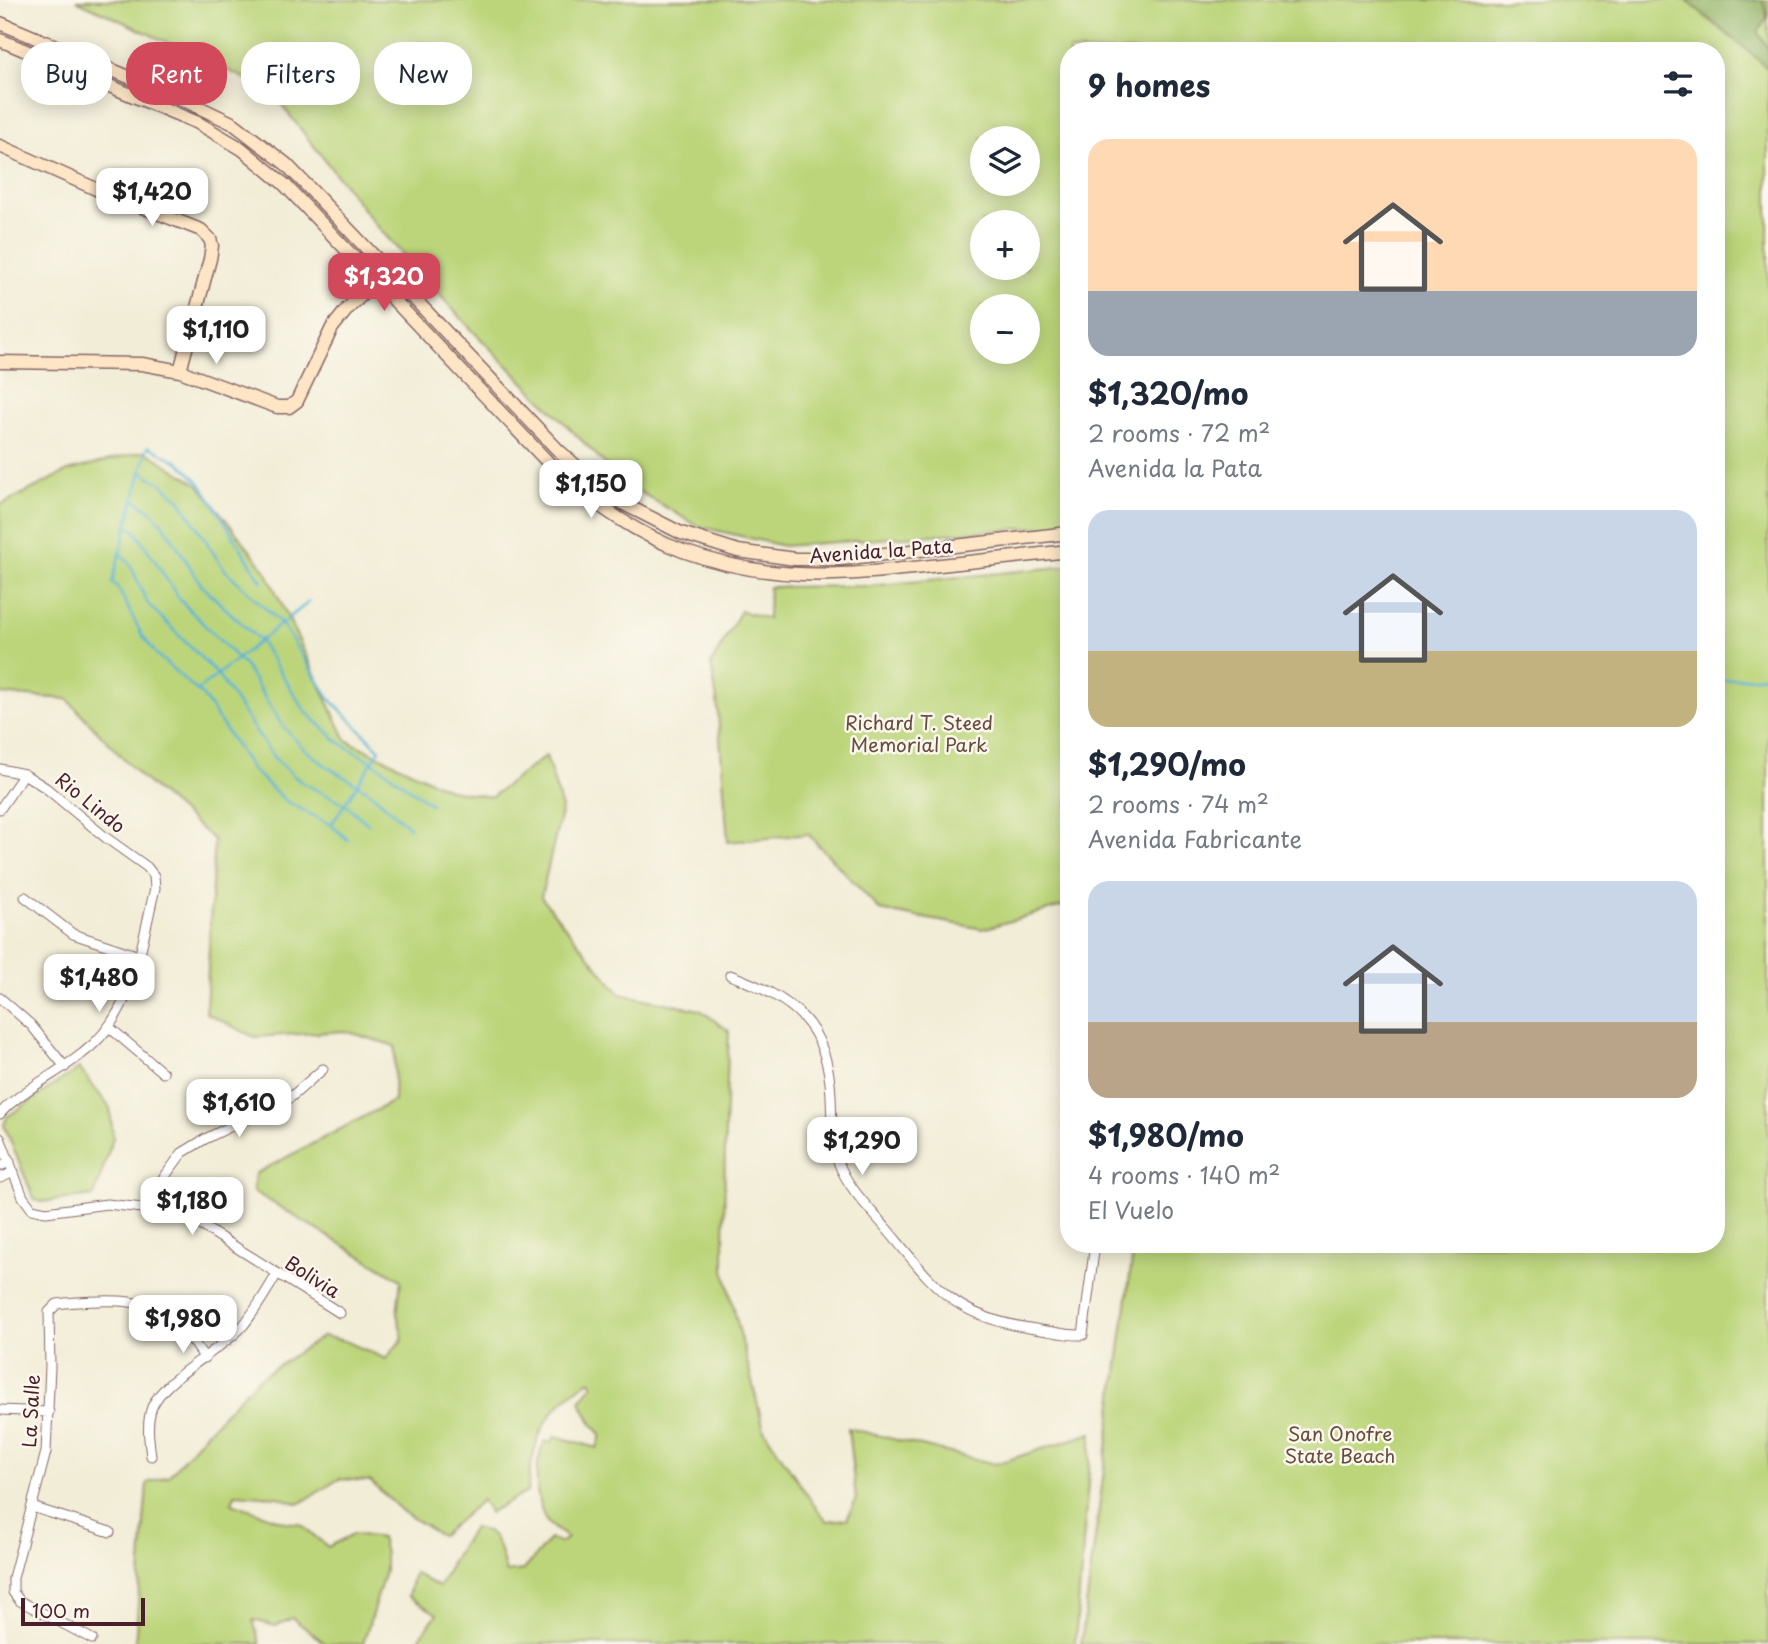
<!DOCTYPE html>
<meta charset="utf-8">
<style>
body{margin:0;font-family:"Playpen Sans",sans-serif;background:#f6f6f7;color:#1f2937;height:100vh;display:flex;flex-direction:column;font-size:26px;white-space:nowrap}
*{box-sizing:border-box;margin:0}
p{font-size:23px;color:#747a83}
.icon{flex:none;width:38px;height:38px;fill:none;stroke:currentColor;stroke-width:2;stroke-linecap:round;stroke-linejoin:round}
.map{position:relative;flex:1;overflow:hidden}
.panel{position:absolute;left:1060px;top:42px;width:665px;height:1211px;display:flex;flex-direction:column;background:#fff;border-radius:28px;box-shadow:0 4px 18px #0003}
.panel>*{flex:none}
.top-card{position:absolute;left:21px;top:42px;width:665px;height:63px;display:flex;gap:14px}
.fabs{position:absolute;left:970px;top:126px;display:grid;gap:14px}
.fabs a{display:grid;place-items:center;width:70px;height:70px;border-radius:50%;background:#fff;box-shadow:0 4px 18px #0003;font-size:35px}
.scale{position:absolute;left:21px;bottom:18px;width:124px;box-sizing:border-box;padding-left:7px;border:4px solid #4a1f2b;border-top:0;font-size:19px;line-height:24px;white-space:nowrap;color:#4a1f2b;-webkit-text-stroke:5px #fbf7ec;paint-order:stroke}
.price{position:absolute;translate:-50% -60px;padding:0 16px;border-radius:14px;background:#fff;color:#222;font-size:23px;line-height:46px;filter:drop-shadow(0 2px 4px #0008)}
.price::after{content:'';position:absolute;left:50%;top:42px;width:21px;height:16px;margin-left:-10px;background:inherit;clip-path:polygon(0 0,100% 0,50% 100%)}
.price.on{background:#d1495b;color:#fff}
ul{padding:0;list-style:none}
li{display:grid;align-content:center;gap:14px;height:371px;padding:0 28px}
li span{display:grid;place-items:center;height:217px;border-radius:21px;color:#555}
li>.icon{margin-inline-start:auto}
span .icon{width:126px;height:126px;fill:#fffc;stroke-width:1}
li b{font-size:30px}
h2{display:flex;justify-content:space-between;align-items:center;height:84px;padding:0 28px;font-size:30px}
.pill{padding:0 24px;border-radius:28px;background:#fff;box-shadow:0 4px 18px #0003;font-size:24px;line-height:63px}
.pill.on{background:#d1495b;color:#fff}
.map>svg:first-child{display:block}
.green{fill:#bcd57a;stroke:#837a52;stroke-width:2;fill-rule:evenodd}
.forest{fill:#95b66a;stroke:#706a4a;stroke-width:2}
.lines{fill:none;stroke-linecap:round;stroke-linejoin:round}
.stream{stroke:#57b3d5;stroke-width:2.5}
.street-casing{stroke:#856767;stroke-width:11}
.secondary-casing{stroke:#856767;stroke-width:15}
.street{stroke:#fff;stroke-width:9}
.secondary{stroke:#fde5c5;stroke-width:12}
.labels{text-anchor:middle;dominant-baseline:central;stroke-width:5;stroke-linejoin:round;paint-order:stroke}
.street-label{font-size:19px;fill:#4a1f2b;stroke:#fbf7ec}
.park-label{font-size:19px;fill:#664c3f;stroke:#fbf7ec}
</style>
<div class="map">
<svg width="1768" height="1644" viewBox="0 0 1768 1644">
<rect width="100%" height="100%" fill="#fbf7ec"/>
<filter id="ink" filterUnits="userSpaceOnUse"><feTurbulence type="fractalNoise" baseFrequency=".0143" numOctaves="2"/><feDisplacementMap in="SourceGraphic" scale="14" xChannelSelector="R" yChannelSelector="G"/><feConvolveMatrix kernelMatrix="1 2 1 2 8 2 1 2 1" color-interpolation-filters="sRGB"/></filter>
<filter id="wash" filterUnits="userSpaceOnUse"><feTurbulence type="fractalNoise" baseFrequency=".00686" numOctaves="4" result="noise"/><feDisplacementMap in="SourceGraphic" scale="28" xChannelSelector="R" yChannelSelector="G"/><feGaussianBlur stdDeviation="1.57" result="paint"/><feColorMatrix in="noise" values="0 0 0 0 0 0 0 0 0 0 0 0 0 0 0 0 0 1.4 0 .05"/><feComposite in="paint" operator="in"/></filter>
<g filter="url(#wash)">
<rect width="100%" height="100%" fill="#f2edd7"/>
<path class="green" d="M76 0H1768V1644H1081L1134 1244H1717V51H1069V525L783 546 698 526 623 482 471 329 375 224 270 90ZM982 138H1027V184H982ZM982 222H1027V268H982ZM982 306H1027V352H982Z
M145 451 199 485 266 571 346 740 450 790 491 797 546 756 562 808 541 897 620 994 700 1010 729 1031 725 1128 724 1269 764 1430 814 1505 827 1521 847 1519 856 1499 848 1428 995 1464 1092 1433 1075 1644H415L437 1614 408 1596 414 1573 439 1587 455 1556 473 1528C502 1533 498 1549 506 1572L524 1570 550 1539 560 1543 567 1538C561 1532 549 1527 545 1519 534 1496 534 1464 545 1441L552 1442 555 1436 597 1448 601 1435 591 1422 580 1401 593 1385 590 1380C542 1411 534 1438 527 1492L489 1513 482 1500 441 1536 403 1512 370 1481 339 1479 299 1504 278 1497 235 1494 232 1503 285 1522 300 1524 328 1547 353 1534 381 1538 385 1554V1571L363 1644H326L292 1618 276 1626 253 1620 260 1644H135L147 1483 169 1476 202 1437 255 1381 323 1336 345 1341 386 1359 403 1338 397 1314 401 1280 253 1191 255 1174 394 1101 395 1046 345 1031 254 1037 206 1013 214 840 141 777 67 699 0 694V505L68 471Z
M1069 566V904L983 929 880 910 808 834 728 842 717 700 711 664 741 611 768 619 769 587 870 586Z
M79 1068 110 1108 113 1138 94 1196 40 1202 34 1199 4 1125 7 1117Z"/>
<path class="forest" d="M1687 0H1763L1767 18 1758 32 1768 49V69C1743 43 1712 25 1687 0Z"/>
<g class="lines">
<path class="stream" d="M141 472 161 483 180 500 223 568 282 624 329 698 380 750 331 825 348 840
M134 499 151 511 164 525 202 586 260 641 306 712 340 743 379 766 432 805
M127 526 135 531 142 541 180 600 245 666 282 725 302 747 326 766 370 792 409 827
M120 553 130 564 148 604 217 674 274 758 301 782 345 804 368 824
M262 582 201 484 180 463 148 446 112 583 117 586 142 635 157 655 203 696 252 770 286 801 331 825
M1717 680 1768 676
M198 690 309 602"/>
</g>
</g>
<g filter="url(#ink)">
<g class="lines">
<defs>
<path id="street" d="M0 769 24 774 46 788 105 837 147 867 154 876 155 888C141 945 134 1015 83 1053 61 1071 16 1094 0 1114
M0 809 24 774
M25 897 73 934 139 956
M730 975C793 999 828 1023 831 1096 832 1119 831 1141 839 1164 849 1189 869 1208 886 1228 937 1289 953 1317 1035 1329 1050 1331 1068 1336 1083 1335L1095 1244
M0 998 31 1025 65 1067
M109 1027 163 1073
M0 1138 23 1197 32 1209 46 1212 107 1204 151 1209 196 1222 340 1313
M0 1166 10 1162
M0 1178 14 1172
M151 1209 160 1183 182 1153 205 1139 291 1097 323 1069
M0 1410 49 1412
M151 1456C149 1440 146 1423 152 1407 165 1377 217 1353 241 1328 255 1312 266 1292 277 1274
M32 1507 110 1532
M92 1639 20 1601 13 1592V1578L46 1452 50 1367 49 1312 57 1304 65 1303C104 1300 147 1295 177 1323 188 1333 196 1346 205 1358"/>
<path id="secondary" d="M0 23 186 101 234 124 286 164 314 193 557 449 592 480 624 504 681 533 738 551 795 559H841L1069 533
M0 40 198 123 242 149 284 184 560 475C598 506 637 534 683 551 771 583 840 576 931 566 977 561 1023 556 1069 551
M0 146 96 189 201 230 210 239 212 246 210 259 180 371
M0 362 142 364 180 371 277 407H289L297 401 332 328 348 308 380 278"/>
</defs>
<use href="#street" class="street-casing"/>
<use href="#secondary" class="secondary-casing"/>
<use href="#street" class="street"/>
<use href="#secondary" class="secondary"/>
</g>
</g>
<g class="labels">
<g class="street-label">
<text transform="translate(881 550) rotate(-4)">Avenida la Pata</text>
<text transform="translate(91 802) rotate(39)">Rio Lindo</text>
<text transform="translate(313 1276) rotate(32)">Bolivia</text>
<text transform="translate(30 1411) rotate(-87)">La Salle</text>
</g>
<g class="park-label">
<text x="919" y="722">Richard T. Steed<tspan x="919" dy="22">Memorial Park</tspan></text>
<text x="1340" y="1433">San Onofre<tspan x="1340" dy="22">State Beach</tspan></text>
</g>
</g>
</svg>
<div class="fabs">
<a><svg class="icon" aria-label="layers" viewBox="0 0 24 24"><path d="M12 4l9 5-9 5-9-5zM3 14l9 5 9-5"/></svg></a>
<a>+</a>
<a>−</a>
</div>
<div class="scale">100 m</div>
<b class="price" style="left:152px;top:228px">$1,420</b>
<b class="price on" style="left:384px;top:313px">$1,320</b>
<b class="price" style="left:216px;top:366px">$1,110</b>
<b class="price" style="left:591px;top:520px">$1,150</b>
<b class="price" style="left:99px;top:1014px">$1,480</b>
<b class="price" style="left:239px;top:1139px">$1,610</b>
<b class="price" style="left:862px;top:1177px">$1,290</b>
<b class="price" style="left:192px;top:1237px">$1,180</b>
<b class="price" style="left:183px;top:1355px">$1,980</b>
<div class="top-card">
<a class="pill">Buy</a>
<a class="pill on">Rent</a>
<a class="pill">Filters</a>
<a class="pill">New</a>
</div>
<section class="panel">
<h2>9 homes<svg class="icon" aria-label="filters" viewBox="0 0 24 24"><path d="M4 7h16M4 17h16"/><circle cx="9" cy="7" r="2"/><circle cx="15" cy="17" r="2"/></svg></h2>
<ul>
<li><span style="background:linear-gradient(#ffd9b3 70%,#9aa5b1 0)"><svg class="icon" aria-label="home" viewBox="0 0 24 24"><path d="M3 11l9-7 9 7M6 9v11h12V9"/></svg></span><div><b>$1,320/mo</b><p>2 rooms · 72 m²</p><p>Avenida la Pata</p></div></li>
<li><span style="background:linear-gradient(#c9d6e8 65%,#c2b280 0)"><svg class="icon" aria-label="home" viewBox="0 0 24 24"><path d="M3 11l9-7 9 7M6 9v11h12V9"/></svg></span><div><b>$1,290/mo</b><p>2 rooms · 74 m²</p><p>Avenida Fabricante</p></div></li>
<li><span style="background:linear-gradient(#c9d6e8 65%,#b9a48a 0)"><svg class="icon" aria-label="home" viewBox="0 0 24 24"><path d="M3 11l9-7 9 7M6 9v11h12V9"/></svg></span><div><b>$1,980/mo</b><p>4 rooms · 140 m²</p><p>El Vuelo</p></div></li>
</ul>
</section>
</div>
